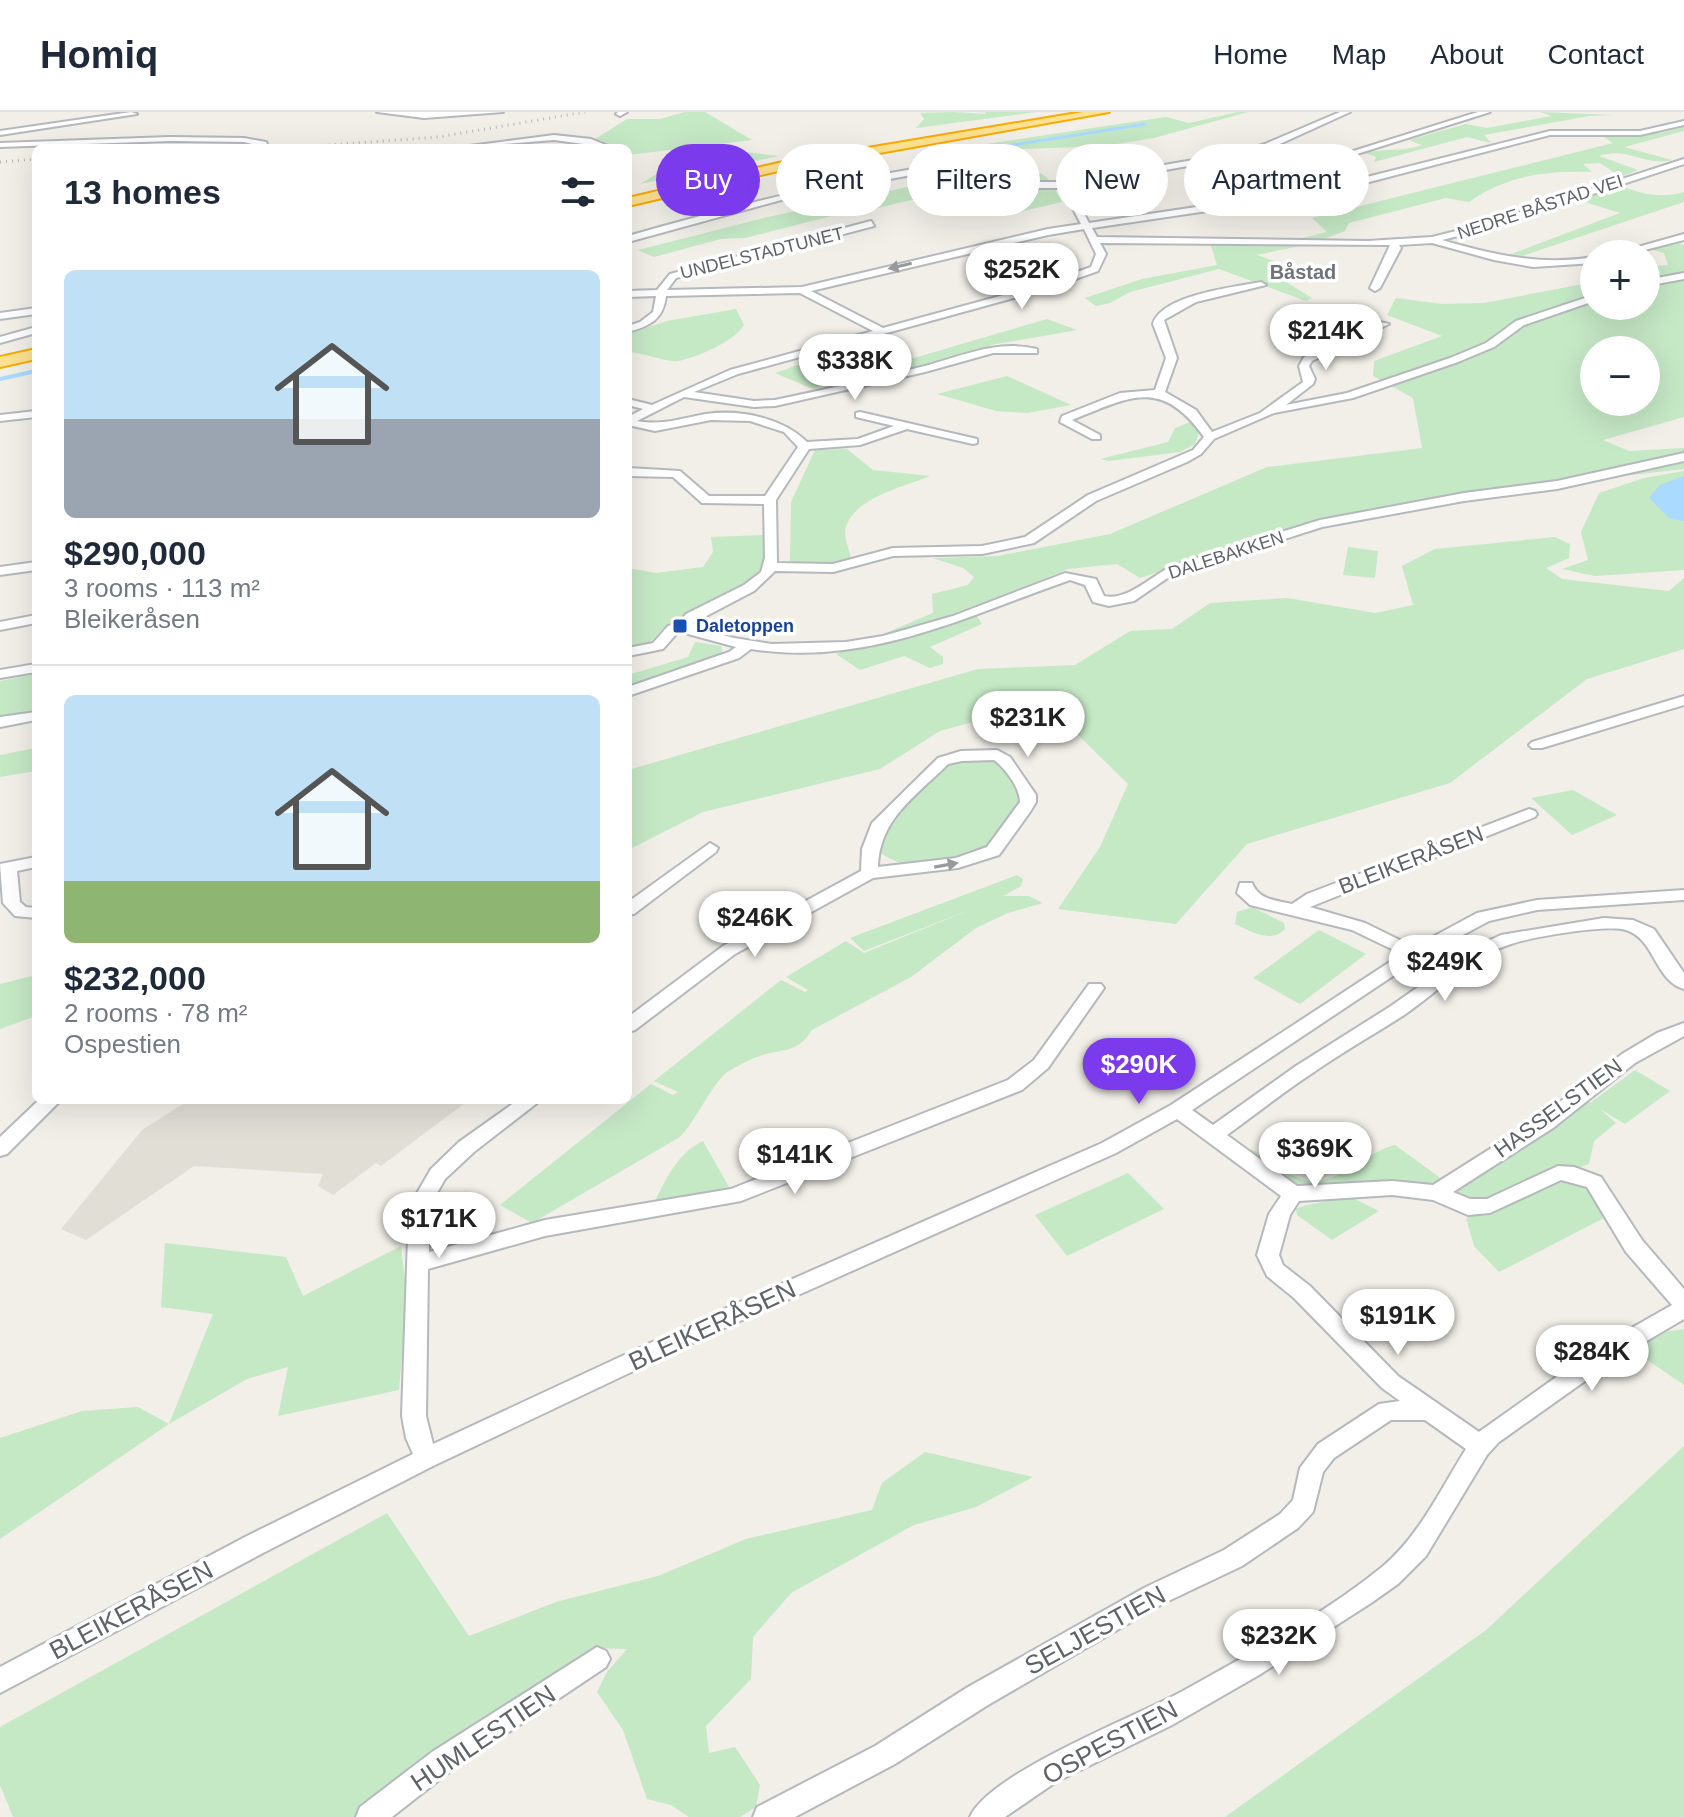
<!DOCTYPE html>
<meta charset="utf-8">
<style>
body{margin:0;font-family:Arial,sans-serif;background:#f2f2f3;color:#1f2937;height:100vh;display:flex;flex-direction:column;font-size:30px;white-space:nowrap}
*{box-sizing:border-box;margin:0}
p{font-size:26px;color:#747a83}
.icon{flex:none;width:44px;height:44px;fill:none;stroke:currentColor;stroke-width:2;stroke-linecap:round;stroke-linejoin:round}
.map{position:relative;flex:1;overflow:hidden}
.side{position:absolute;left:32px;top:32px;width:600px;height:960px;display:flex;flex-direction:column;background:#fff;border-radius:12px;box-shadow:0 8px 32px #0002}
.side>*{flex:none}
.guide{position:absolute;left:656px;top:32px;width:760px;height:72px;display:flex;gap:16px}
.fabs{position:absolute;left:1580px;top:128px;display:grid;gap:16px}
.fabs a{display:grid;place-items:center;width:80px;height:80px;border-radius:50%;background:#fff;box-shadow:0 8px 32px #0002;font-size:40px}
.price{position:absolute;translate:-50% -68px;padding:0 18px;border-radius:28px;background:#fff;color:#222;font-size:26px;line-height:52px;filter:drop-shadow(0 2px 4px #0008)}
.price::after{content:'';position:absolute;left:50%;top:48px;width:24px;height:18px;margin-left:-12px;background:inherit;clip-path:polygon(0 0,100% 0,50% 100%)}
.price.selected{background:#7c3aed;color:#fff}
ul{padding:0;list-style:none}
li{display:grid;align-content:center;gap:16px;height:424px;padding:0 32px}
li+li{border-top:2px solid #e0e1e3}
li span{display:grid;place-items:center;height:248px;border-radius:12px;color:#555}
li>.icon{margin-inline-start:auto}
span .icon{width:144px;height:144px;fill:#fffc;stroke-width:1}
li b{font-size:34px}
h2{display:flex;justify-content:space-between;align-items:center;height:96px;padding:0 32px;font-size:34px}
.pill{padding:0 28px;border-radius:36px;background:#fff;box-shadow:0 8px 32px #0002;font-size:28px;line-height:72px}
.pill.selected{background:#7c3aed;color:#fff}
header{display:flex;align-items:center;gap:48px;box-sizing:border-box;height:112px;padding:0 40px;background:#fff;border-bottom:2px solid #e0e1e3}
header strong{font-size:38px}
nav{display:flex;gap:44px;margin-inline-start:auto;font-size:28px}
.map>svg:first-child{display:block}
.education{fill:#e1ded6}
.green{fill:#c5e8c5;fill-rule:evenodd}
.water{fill:#aadaff}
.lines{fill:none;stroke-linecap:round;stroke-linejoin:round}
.stream-far1{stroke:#aadaff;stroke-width:3}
.stream{stroke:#aadaff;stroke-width:4}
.minor-casing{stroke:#b5b8bc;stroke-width:4}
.highway-casing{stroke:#f9ab00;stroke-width:4}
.minor{fill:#fff;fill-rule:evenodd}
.highway{fill:#fde293;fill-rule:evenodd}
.rail{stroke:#b6b7b8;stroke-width:3;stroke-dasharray:1 5;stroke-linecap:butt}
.oneway{fill:#979a9d}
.transit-dot{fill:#1a4fb4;stroke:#fff;stroke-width:3}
.labels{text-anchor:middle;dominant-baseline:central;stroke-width:7;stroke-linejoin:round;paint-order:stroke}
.far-street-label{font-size:18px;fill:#5f6368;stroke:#fff}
.far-transit-label{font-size:18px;font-weight:bold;fill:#164399;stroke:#fff;text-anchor:start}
.far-neighbourhood-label{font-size:20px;font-weight:bold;fill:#70757a;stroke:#fff}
.street-label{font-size:22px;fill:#5f6368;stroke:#fff}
.near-street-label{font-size:26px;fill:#5f6368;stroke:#fff}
</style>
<header>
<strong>Homiq</strong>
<nav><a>Home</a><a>Map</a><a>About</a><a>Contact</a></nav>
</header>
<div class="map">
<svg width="1684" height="1705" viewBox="0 0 1684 1705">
<rect width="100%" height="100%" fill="#f1efe8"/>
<path class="education" d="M189 988H469L381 1054 376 1051 333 1083 318 1074 323 1062 194 1054 86 1128 61 1117 142 1018Z"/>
<path class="green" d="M685 0H705L752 28 628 43V36H581L627 7H660Z
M952 0 986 2 985 0H1036L916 16 924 7 920 1Z
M1238 0H1248L1154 26 1105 34 996 38 980 33 1166 5 1189 11Z
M1540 0 1614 3 1589 4 1484 23 1491 31 1467 25 1374 50 1376 45 1365 41C1385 36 1402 40 1422 33L1409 28 1466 12 1487 16 1552 4Z
M1684 15V19L1624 35 1672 48C1647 55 1625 34 1599 44L1638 58 1621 65 1600 51 1583 52 1592 60C1545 59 1508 63 1469 90L1446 86 1349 111 1345 119 1324 127 1302 126 1327 120 1312 106 1613 31 1601 23 1660 21Z
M730 38 779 44 640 72 682 47Z
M997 52C1013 53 1038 55 1049 68L973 88C936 77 895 93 858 101L851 99 745 126 721 127 654 145 638 138 768 105 908 75 933 61Z
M1619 73C1642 82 1660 87 1684 80V90L1510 148 1501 146 1620 101 1575 87Z
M1029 77H1055L1062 90 1011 102 1006 85Z
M1671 129 1684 133V305L1603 328 1629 339 1684 336V357L1466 382 1314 408 1140 466 1117 452 1068 457 972 496 982 512 930 535 943 545V552L930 556 904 544 860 558 836 542 933 501 932 482 968 473 974 465 963 456 933 446 998 444 1110 422 1267 355 1422 336 1413 286 1373 264 1374 249 1442 224 1387 203 1396 186 1442 192 1484 191 1594 170V194H1646V155L1668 153 1664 141 1646 136ZM1594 238H1646V290H1594Z
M1210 131 1309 132 1257 143 1319 165 1288 163V171L1312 186 1306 189 1219 157 1130 180 1110 191 1096 194 1085 186 1142 167 1217 153Z
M736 197 744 213C735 229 696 246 678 249 667 251 642 240 628 240V222L667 209Z
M1047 207 1077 218 991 233 977 241 876 265 866 260Z
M818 246 857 262 813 277 775 261Z
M1007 264 1071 293 1027 301 996 299 937 282Z
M1193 309 1199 321 1195 332 1180 340 1109 349 1100 347 1168 330 1175 316Z
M847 337 873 358 930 364C904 375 855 385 846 415 843 424 849 437 851 446L818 454 790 449 791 390 815 338Z
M1684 359V458L1595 464 1562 457 1588 448 1581 420 1599 381 1644 366Z
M763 423 767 459C739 482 704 491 673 509 651 522 660 532 628 537V456L656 461 703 455 713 440 711 425Z
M1555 425 1570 432 1569 446 1546 456 1562 467 1669 479 1684 466V537L1587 567 1450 671 1247 732 1176 812 1058 797 1100 735 1128 672 1066 611 1010 600 940 619 880 657 703 700 628 738V658L978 557 1075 553 1130 519 1172 517 1210 491 1287 486 1375 501 1413 493 1402 454 1435 437Z
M1348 435 1378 439 1375 466 1343 463Z
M695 530 721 534 723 543 628 574V563L688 545Z
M36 562V601L0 607V569Z
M36 636V659L0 665V643Z
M971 647 997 648 1019 679 1021 687C1014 704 997 728 982 737 952 756 902 762 876 737L884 714 944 654Z
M1573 678 1617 703 1572 723 1531 686Z
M1017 763 1023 767 1021 774 1003 784H1029L1043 791 1008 801 976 816 911 865 812 918C797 943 780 936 757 945 748 948 738 954 729 959 714 968 697 1007 680 1025L532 1111 500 1093 651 972 673 983 678 980 654 969 781 868 805 880 808 878 786 865 846 829 864 841 977 795 864 839 850 826Z
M1252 795 1284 811 1285 817C1271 832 1250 819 1235 812L1237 800Z
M1319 818 1366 842 1300 892 1253 866Z
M36 863V904L0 917V872Z
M1635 958 1670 979 1625 1012 1600 997 1616 1011 1594 1029 1589 1052 1578 1056H1560L1490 1089 1477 1091 1452 1081 1453 1076 1586 988 1590 991Z
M703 1029 734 1084 650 1099C664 1072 675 1042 703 1029Z
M1395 1033 1443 1068 1432 1073 1301 1076 1275 1062 1249 1039 1252 1037C1267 1046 1284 1061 1301 1067 1333 1079 1365 1040 1395 1033Z
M1128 1061 1164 1097 1067 1144 1035 1103Z
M1563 1069 1590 1074 1608 1104 1499 1160 1474 1134 1466 1106Z
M1339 1086H1353L1379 1099 1332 1128 1297 1103 1296 1097C1307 1091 1325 1091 1339 1086Z
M165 1131 286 1145 303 1184 401 1134 407 1187 399 1278 278 1304 288 1255 247 1267 169 1312 0 1427V1326L82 1299 138 1295 169 1312 213 1202 161 1195Z
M1684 1217V1273L1637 1241 1651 1222Z
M1684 1334V1705H1225L1486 1518Z
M925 1340 1033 1365 976 1395 914 1413 791 1481 753 1525 751 1567 706 1614 709 1641 735 1635 760 1673 756 1695 740 1705H689L671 1693 647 1687 623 1618 597 1580 607 1560 627 1537 592 1536 560 1567 357 1705H13L0 1673V1615L387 1401 469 1524 556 1490 658 1464 746 1427 872 1398 882 1371Z"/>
<path class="water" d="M1684 364V409L1670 407 1649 386 1660 373Z"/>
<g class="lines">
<path class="stream-far1" d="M994 36 1145 12"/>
<path class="stream" d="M0 267 36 259"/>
<defs>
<path id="minor" d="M131 0 137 2 0 23V19Z
M377 0H503L424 6Z
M618 0H627L620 4 616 2Z
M1340 0H1350L1271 36 1244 44 1070 75 1089 111 1323 76 1550 19H1640L1684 9V13L1640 23H1550L1323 82 1092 116 1097 125 1368 129 1432 125 1480 113 1684 47V52L1486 117 1442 128C1493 143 1541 154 1594 145V151L1533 155 1494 148 1432 131 1399 133 1401 136 1380 176 1375 179 1370 176 1390 133 1100 131 1106 142 1098 159 1050 176 738 262 694 280 754 289 775 288C824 278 873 266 921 255 961 245 996 227 1037 237V241H993L925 260 775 294 754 295 684 285 637 309C662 314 682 306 706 302 741 297 782 306 807 330L858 327 894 314 856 305V301L860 300 977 327V331L973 332 907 317 860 333 809 337 776 388 777 451 833 452 893 436 982 434 1025 425 1088 383 1193 338 1204 325C1161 265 1130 285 1072 308L1100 323V327H1092L1060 310 1062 304 1120 281 1155 278 1166 246 1153 212C1161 183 1235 175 1261 170L1266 173 1196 190 1164 208 1177 246 1165 280 1196 298 1212 320 1260 301 1303 270 1299 254 1304 245 1380 210 1389 212 1312 249 1309 254 1315 267 1313 272 1286 293 1347 281 1450 246 1486 231 1516 209 1594 183V189L1524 213 1494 235 1458 250 1353 286 1274 301 1214 327 1201 342 1187 350 1096 389 1034 431 982 442 893 444 833 460 775 459 754 479 693 511 698 516 734 526 772 532 846 530 883 524 953 504 1065 461 1096 467 1104 484C1128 489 1151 464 1172 454L1320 408 1464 381 1557 369 1684 341V349L1557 377 1464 389 1322 415 1182 460 1166 467 1134 489 1109 494 1093 490 1085 473 1070 468C964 505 868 555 751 537L739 546 628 584V575L729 540 736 535 688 522 684 518 678 520 663 537 628 544V536L653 531 668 514 679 511 686 502 744 473 761 460 765 446 764 392 702 391 673 365 628 364V356L680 359 709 384H765L798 335 784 320 750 309 711 308 655 319 628 313V305L643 297 628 293V287L652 293 730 258 873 219 800 181 666 184C663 208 650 214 628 220V214L640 210 653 200 656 184 628 185V179L657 178 670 162 871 109 874 114 676 166 667 178 802 175 1048 117 1081 112 1062 76H1040L989 90 985 87 1040 70H1065L1240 40 1265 32ZM1084 117 1096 142 1091 155 1044 172 883 216 811 179 1048 123Z
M1478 0H1490L1338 48 1331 46Z
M554 23 591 27 613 36 554 28 454 36Z
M170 25 244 26 266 30 269 36 244 30 170 29 0 35V31Z
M945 52 948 56 785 87 628 130V124C732 94 837 68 945 52Z
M1684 122V128L1629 142H1613Z
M1684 161V167L1646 174V168Z
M36 196V202L0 207V201Z
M36 215V221L0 231V225Z
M36 299V305L0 309V303Z
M36 450V458L0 463V455Z
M36 503V511L0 518V510Z
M36 552V560L0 566V558Z
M1684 584V593L1542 636H1532L1529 633 1532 630Z
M36 600V608L0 615V605Z
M997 638 1010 645 1036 683V690L1030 700 999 743 958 756 873 766 735 842 635 918 628 920V905L723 834 861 759 862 737 872 711 938 646 961 639ZM994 648C1005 656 1020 676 1020 690L987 735 956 746 878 755C879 707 916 684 948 652L962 649Z
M1529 697 1535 699 1537 702 1535 705 1310 795 1365 811 1414 835 1477 801 1537 788 1684 778V788L1537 798 1489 809 1420 846 1192 998 1213 1013 1296 954 1391 894 1475 835 1501 823 1604 806 1633 808 1654 817 1684 861V877C1655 869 1655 827 1626 818 1607 812 1531 825 1511 832 1472 844 1438 880 1404 903 1373 923 1341 941 1311 962 1282 981 1255 1003 1227 1023L1297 1074 1392 1069 1433 1073 1539 1006 1622 942 1657 921 1684 911V924L1635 951 1553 1016 1453 1080 1470 1087H1487L1558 1054 1574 1055 1601 1065 1642 1128 1684 1177V1207L1616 1247 1499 1330 1487 1343 1426 1444 1398 1472 1371 1491 1259 1563 1172 1613 1056 1670 1005 1705H970C989 1661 1135 1605 1181 1580 1249 1542 1322 1504 1382 1455 1420 1423 1440 1378 1466 1337L1425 1308H1391L1334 1346 1323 1360 1313 1400 1298 1416 1242 1454 1162 1492 988 1593 895 1652 795 1705H753L757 1695 875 1634 968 1575 1144 1476 1224 1438 1280 1402 1293 1388 1300 1356 1318 1332 1379 1292 1400 1289 1382 1276 1294 1186 1267 1164 1257 1143 1269 1102 1281 1084 1177 1007 1116 1041 722 1217 435 1353 263 1441 0 1581V1555L245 1425 413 1342 406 1326 402 1304 409 1095 431 1057 459 1030 518 988H541L474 1040 445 1067 429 1095V1140L545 1108 731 1077 1008 968 1034 948 1089 872H1101L1104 876 1048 956 1022 978 741 1089 545 1124 428 1157 426 1304 433 1332 706 1205 1102 1031 1171 993 1402 842 1352 818 1250 793 1237 781 1240 771H1252C1259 788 1275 788 1292 792L1307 782ZM1561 1068 1587 1075 1626 1140 1672 1193 1600 1234 1479 1320 1398 1264 1310 1174 1283 1153 1279 1143 1290 1103 1299 1089 1392 1083 1433 1088 1468 1103 1490 1101Z
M710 731 718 736 716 740 634 802 628 803V790Z
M36 745V755L17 759 20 790 26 795 36 796V806L15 804 3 791 0 752Z
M39 988H61L7 1042 0 1044V1025Z
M597 1535 606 1539 610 1547 606 1555 452 1658 392 1705H356L360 1695 432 1640Z"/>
<path id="highway" d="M1083 0H1109L778 59 628 94V86L778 51Z
M36 237V247L0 255V245Z"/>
</defs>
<use href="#minor" class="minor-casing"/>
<use href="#highway" class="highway-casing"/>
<use href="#minor" class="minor"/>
<use href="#highway" class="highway"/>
<path class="rail" d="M287 36 438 25 585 0
M0 50 36 47"/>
</g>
<defs><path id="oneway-solid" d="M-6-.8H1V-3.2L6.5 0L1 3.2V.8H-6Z" transform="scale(2)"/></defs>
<g class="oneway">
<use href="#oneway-solid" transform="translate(900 154) rotate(167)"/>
<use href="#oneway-solid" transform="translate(946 753) rotate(-10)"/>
</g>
<rect class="transit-dot" x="672" y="506" width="16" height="16" rx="4"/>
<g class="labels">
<g class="far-street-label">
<text transform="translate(1540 95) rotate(-18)">NEDRE BÅSTAD VEI</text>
<text transform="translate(762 141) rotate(-14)">UNDELSTADTUNET</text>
<text transform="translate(1226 443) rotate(-18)">DALEBAKKEN</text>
</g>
<g class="far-transit-label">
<text x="696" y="514">Daletoppen</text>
</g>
<g class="far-neighbourhood-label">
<text x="1303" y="160">Båstad</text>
</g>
<g class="street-label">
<text transform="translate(1411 748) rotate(-21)">BLEIKERÅSEN</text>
<text transform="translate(1558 996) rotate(-36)">HASSELSTIEN</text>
</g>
<g class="near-street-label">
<text transform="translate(712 1213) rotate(-25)">BLEIKERÅSEN</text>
<text transform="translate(131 1498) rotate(-28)">BLEIKERÅSEN</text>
<text transform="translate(1095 1518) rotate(-29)">SELJESTIEN</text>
<text transform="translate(483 1626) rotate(-34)">HUMLESTIEN</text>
<text transform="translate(1110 1630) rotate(-28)">OSPESTIEN</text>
</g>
</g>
</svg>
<div class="fabs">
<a>+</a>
<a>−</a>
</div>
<b class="price" style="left:1022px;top:199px">$252K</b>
<b class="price" style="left:1326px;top:260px">$214K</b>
<b class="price" style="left:855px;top:290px">$338K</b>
<b class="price" style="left:1028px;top:647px">$231K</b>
<b class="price" style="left:755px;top:847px">$246K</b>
<b class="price" style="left:1445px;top:891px">$249K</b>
<b class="price selected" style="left:1139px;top:994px">$290K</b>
<b class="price" style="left:1315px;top:1078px">$369K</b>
<b class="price" style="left:795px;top:1084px">$141K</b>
<b class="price" style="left:439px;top:1148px">$171K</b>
<b class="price" style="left:1398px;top:1245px">$191K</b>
<b class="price" style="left:1592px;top:1281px">$284K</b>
<b class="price" style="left:1279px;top:1565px">$232K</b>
<div class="guide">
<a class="pill selected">Buy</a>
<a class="pill">Rent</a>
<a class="pill">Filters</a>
<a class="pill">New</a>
<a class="pill">Apartment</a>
</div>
<section class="side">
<h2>13 homes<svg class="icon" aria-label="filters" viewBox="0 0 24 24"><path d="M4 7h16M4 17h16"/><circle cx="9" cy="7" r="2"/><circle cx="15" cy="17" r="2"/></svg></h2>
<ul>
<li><span style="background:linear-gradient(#bfe0f5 60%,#9aa5b1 0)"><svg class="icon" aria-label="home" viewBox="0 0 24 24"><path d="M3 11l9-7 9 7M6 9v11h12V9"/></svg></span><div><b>$290,000</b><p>3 rooms · 113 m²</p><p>Bleikeråsen</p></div></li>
<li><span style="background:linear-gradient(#bfe0f5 75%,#8fb573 0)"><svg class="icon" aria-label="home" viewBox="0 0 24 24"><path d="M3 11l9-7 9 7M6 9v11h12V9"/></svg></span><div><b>$232,000</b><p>2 rooms · 78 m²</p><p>Ospestien</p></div></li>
</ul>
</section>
</div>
